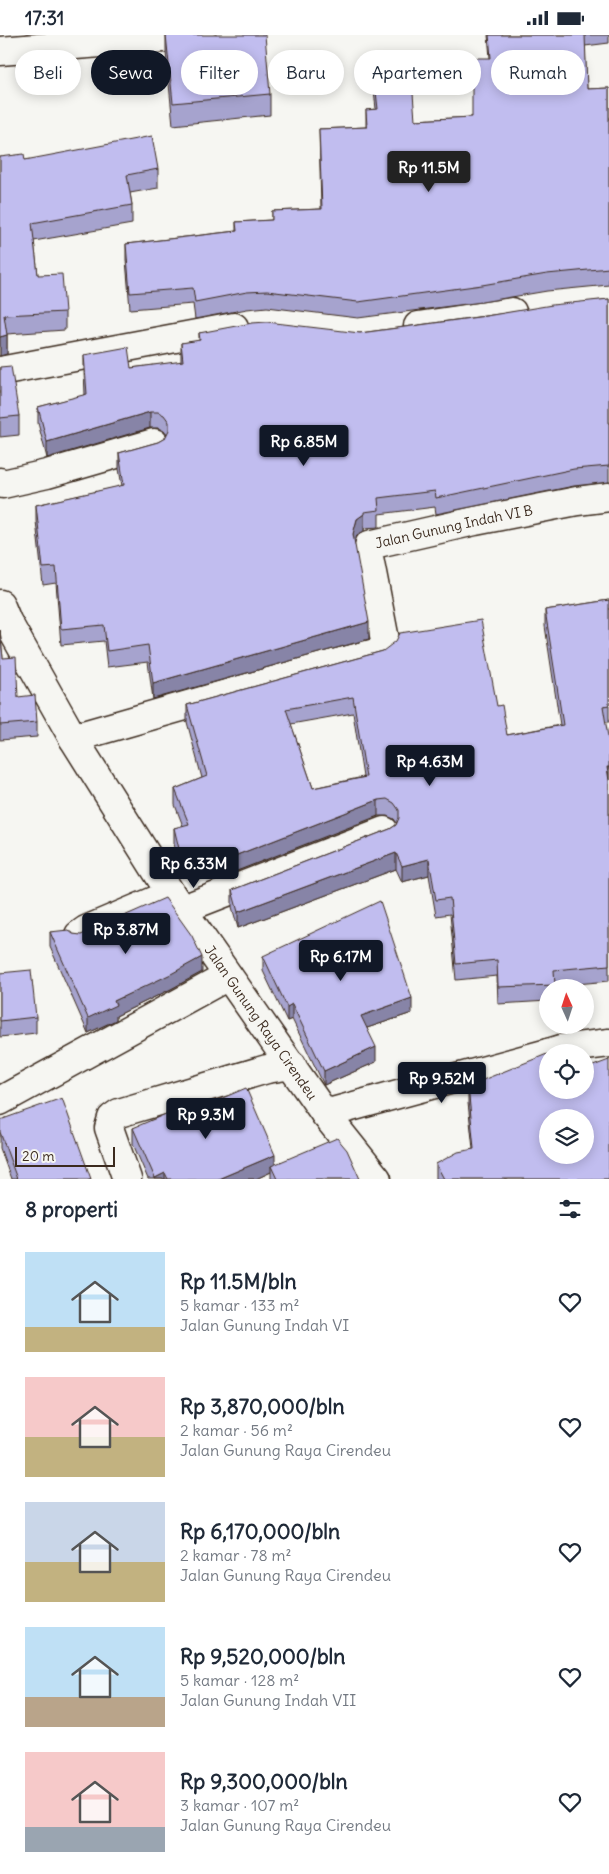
<!DOCTYPE html>
<html lang="id">
<meta charset="utf-8">
<style>
body{margin:0;font-family:Delius,sans-serif;background:#f6f6f7;color:#1f2937;height:100vh;display:flex;flex-direction:column;font-size:19px;white-space:nowrap}
*{box-sizing:border-box;margin:0}
p{font-size:16px;color:#747a83}
.icon{flex:none;width:28px;height:28px;fill:none;stroke:currentColor;stroke-width:2;stroke-linecap:round;stroke-linejoin:round}
.map{position:relative;height:1144px;overflow:hidden}
.side{display:flex;flex-direction:column;background:#fff;flex:1}
.side>*{flex:none}
.top-card{position:absolute;left:15px;top:15px;width:580px;height:45px;display:flex;gap:10px}
.needle{width:32px;rotate:357deg}
.tools{position:absolute;left:539px;top:944px;display:grid;gap:10px}
.tools a{display:grid;place-items:center;width:55px;height:55px;border-radius:50%;background:#fff;box-shadow:0 2px 12px #0003;font-size:25px}
.scale{position:absolute;left:15px;bottom:12px;width:100px;box-sizing:border-box;padding-left:5px;border:2px solid #3b2a1e;border-top:0;font-size:14px;line-height:18px;white-space:nowrap;color:#3b2a1e;-webkit-text-stroke:4px #f6f6f2;paint-order:stroke}
.price{position:absolute;translate:-50% -42px;padding:0 11px;border-radius:5px;background:#111827;color:#fff;font-size:16px;line-height:32px;filter:drop-shadow(0 1px 2px #0008)}
.price::after{content:'';position:absolute;left:50%;top:30px;width:15px;height:11px;margin-left:-8px;background:inherit;clip-path:polygon(0 0,100% 0,50% 100%)}
.price.current{background:#222;color:#fff}
ul{padding:0;list-style:none}
li{display:flex;align-items:center;gap:15px;height:125px;padding:0 25px}
li span{display:grid;place-items:center;flex:none;width:140px;height:100px;border-radius:0px;color:#555}
li>.icon{margin-inline-start:auto}
span .icon{width:60px;height:60px;fill:#fffc;stroke-width:1}
li b{font-size:21px}
h2{display:flex;justify-content:space-between;align-items:center;height:60px;padding:0 25px;font-size:21px}
.pill{padding:0 18px;border-radius:22px;background:#fff;box-shadow:0 2px 12px #0003;font-size:18px;line-height:45px}
.pill.current{background:#111827;color:#fff}
.status{display:flex;justify-content:space-between;align-items:center;height:35px;padding:0 25px;background:#fff;direction:ltr}
.status svg{height:14px;fill:currentColor}
.map>svg:first-child{display:block}
.lines{fill:none;stroke-linecap:round;stroke-linejoin:round}
.minor-casing{stroke:#3b2a1e;stroke-width:31}
.minor{stroke:#f6f6f2;stroke-width:28}
.wall{fill:#a6a3ce;stroke:#3b2a1e;fill-rule:evenodd}
.shaded-wall{fill:#8784a7;stroke:#3b2a1e}
.building{fill:#c1bdef;stroke:#3b2a1e;fill-rule:evenodd}
.labels{text-anchor:middle;dominant-baseline:central;stroke-width:4;stroke-linejoin:round;paint-order:stroke}
.street-label{font-size:14px;fill:#3b2a1e;stroke:#f6f6f2}
</style>
<div class="status"><b>17:31</b><svg viewBox="0 0 49 12"><path d="M0 12V9h3v3zM5 12V6h3v6zM10 12V3h3v9zM15 12V0h3v12zM26 1h20v11H26zM47 4h2v5h-2z"/></svg></div>
<div class="map">
<svg width="609" height="1144" viewBox="0 0 609 1144">
<rect width="100%" height="100%" fill="#f6f6f2"/>
<filter id="ink" filterUnits="userSpaceOnUse"><feTurbulence type="fractalNoise" baseFrequency=".02" numOctaves="2"/><feDisplacementMap in="SourceGraphic" scale="10" xChannelSelector="R" yChannelSelector="G"/><feConvolveMatrix kernelMatrix="1 2 1 2 8 2 1 2 1" color-interpolation-filters="sRGB"/></filter>
<g filter="url(#ink)">
<g class="lines">
<defs>
<g id="minor">
<path d="M0 16 201 0"/>
<path d="M418 291 512 277"/>
<path d="M0 336 234 292"/>
<path d="M0 447 3 449 47 439 154 408"/>
<path id="s1" d="M0 569 7 586 73 703 171 859 325 1079 377 1144"/>
<path id="s2" d="M73 703 321 632 379 617 385 611V605L368 517 369 510 475 486 577 466 609 462"/>
<path d="M183 874 384 796"/>
<path d="M79 900 86 895 171 859"/>
<path d="M548 1018 561 1014 609 1008"/>
<path d="M0 1066 228 941"/>
<path d="M325 1079 548 1018"/>
<path d="M127 1144 109 1093 112 1083 119 1078 267 1034 292 1030"/>
</g>
</defs>
<use href="#minor" class="minor-casing"/>
<use href="#minor" class="minor"/>
</g>
<path class="wall" d="M166 0 270 59V80L173 90 166 18Z
M488 0H609V8L585 11 587 54 609 53V250L547 256 482 267 358 283 267 272 247 274 195 284 193 269 130 274 126 225V209L236 196V187L272 185V176L321 174 319 94 366 92V75L376 74 372 38V22L415 85 472 82 490 23Z
M0 122 25 125 158 134V153L130 158 132 170V189L34 206 38 240 65 277V295L7 299V319L0 321Z
M609 264V447L574 451 436 479 435 472 379 479V492L364 493V496L357 500 354 509 369 604 153 664 148 627 107 632 104 606 61 610 56 548 43 550 36 486V470L122 451 119 434V418L158 407 165 403 167 400 164 396 158 393H150L47 423 38 388V372L85 360 84 336V320L131 333 181 327V308L199 306V298H360Z
M0 332 19 381V400L0 402Z
M609 565V687H605L609 708V946L555 951V952H548V966L498 969 497 941 456 945 450 879 436 881 429 840 402 847 396 834 238 893 232 872V855L390 794 396 790 397 788 394 784 387 781H378L224 841 222 833 182 842 174 809V793L183 791 175 770V754L202 743 187 687V670L383 616 497 671 507 700 560 690 545 591V575ZM353 678 363 742 313 753 291 689Z
M0 595 3 623 18 662 37 687V702L0 705Z
M50 897 73 899 202 937 171 954 116 981V985L88 998 50 912Z
M263 921 412 978 367 993 376 1027 324 1050 292 984 287 986 263 936Z
M0 938 36 982V998L0 1002Z
M468 1051 548 1055 609 1144H436V1129L473 1114 468 1068Z
M183 1080 275 1129 360 1144H271V1137L256 1144H148L133 1109V1093Z
M0 1085 91 1144H11L0 1113Z"/>
<path class="shaded-wall" d="M7 300V319L0 321V302Z
M150 377V393L47 423V407Z
M364 479V496L357 500 353 515V499L357 484Z
M369 587V604L153 664V648Z
M607 732H609V748Z
M378 765V781L224 841V825Z
M222 817V833L182 842V826Z
M396 818V834L238 893V877Z
M429 824V840L402 847V831Z
M202 922V937L171 954 116 981V985L88 998V983L114 966Z
M412 963V978L361 995V981Z
M292 969V984L287 986V972Z
M376 1012V1027L324 1050V1036Z
M275 1120V1136L271 1131V1137L256 1144H218Z
M165 1138V1144H155V1143Z"/>
<path class="building" d="M166 0H265L270 59 173 68Z
M489 0H585L587 54 609 53V233L547 239 482 250 358 267 267 256 247 257 195 267 193 253 130 258 126 209 237 196 236 187 272 185V176L322 174 319 94 367 92 366 75 378 74 372 22 410 19 415 85 472 82V23H491Z
M152 101 158 134 127 140 132 170 32 188 38 240 62 239 65 277 4 280 7 300 0 302V122L24 119 25 125Z
M609 264V431L574 434 436 463 435 456 378 463 379 475 364 477V479L357 484 353 499 369 587 153 648 148 610 107 616 104 590 61 594 56 532 43 533 36 470 124 450 119 418 158 407 165 403 169 395V387L164 380 158 377H150L47 407 38 372 87 359 84 320 128 312 131 333 183 326 181 308 200 305 199 298 252 288 267 287 360 298 486 281 552 270Z
M11 331 19 381 0 383V332Z
M609 565V670L603 671 609 708V732H607L609 746V930L554 935 555 950 498 952 497 925 456 929 450 863 436 865 429 824 402 831 396 818 238 877 232 855 390 794 396 790 399 783V775L394 768 387 764 378 765 224 825 222 817 182 826 174 793 189 789 175 754 207 741 187 670 383 616 396 606 400 598 481 585 497 671 502 670 507 700 563 690 545 575ZM353 662 366 742 313 753 286 674Z
M0 595 3 623 16 622 18 662 35 660 37 687 0 690Z
M165 863 192 901 202 922 171 939 114 966 116 970 88 983 50 897 68 895 73 899 81 900Z
M380 866 412 963 361 981 376 1012 324 1036 292 969 287 972 263 921Z
M31 935 36 982 0 986V938Z
M547 1019 548 1055H585V1034L609 1025V1144H444L436 1129 458 1117 474 1114 468 1051ZM548 1082H585V1120H548Z
M246 1053 275 1120 218 1144H168L165 1138 155 1143 133 1093 180 1073 183 1080Z
M62 1063 91 1144H17L0 1097V1085Z
M337 1103 347 1115 360 1144H277L271 1131Z"/>
</g>
<g class="labels">
<g class="street-label">
<text stroke="none"><textPath href="#s2" startOffset="516">Jalan Gunung Indah VI B</textPath></text>
<text stroke="none"><textPath href="#s1" startOffset="494">Jalan Gunung Raya Cirendeu</textPath></text>
</g>
</g>
</svg>
<div class="tools">
<a><svg class="needle" viewBox="-14 -14 28 28"><path d="M0-13l5 13h-10z" fill="#e53935"/><path d="M0 13l5-13h-10z" fill="#747a83"/></svg></a>
<a><svg class="icon" aria-label="locate" viewBox="0 0 24 24"><circle cx="12" cy="12" r="6"/><path d="M12 2v4M12 18v4M2 12h4M18 12h4"/></svg></a>
<a><svg class="icon" aria-label="layers" viewBox="0 0 24 24"><path d="M12 4l9 5-9 5-9-5zM3 14l9 5 9-5"/></svg></a>
</div>
<div class="scale">20 m</div>
<b class="price current" style="left:429px;top:158px">Rp 11.5M</b>
<b class="price" style="left:304px;top:432px">Rp 6.85M</b>
<b class="price" style="left:430px;top:752px">Rp 4.63M</b>
<b class="price" style="left:194px;top:854px">Rp 6.33M</b>
<b class="price" style="left:126px;top:920px">Rp 3.87M</b>
<b class="price" style="left:341px;top:947px">Rp 6.17M</b>
<b class="price" style="left:442px;top:1069px">Rp 9.52M</b>
<b class="price" style="left:206px;top:1105px">Rp 9.3M</b>
<div class="top-card">
<a class="pill">Beli</a>
<a class="pill current">Sewa</a>
<a class="pill">Filter</a>
<a class="pill">Baru</a>
<a class="pill">Apartemen</a>
<a class="pill">Rumah</a>
</div>
</div>
<section class="side">
<h2>8 properti<svg class="icon" aria-label="filters" viewBox="0 0 24 24"><path d="M4 7h16M4 17h16"/><circle cx="9" cy="7" r="2"/><circle cx="15" cy="17" r="2"/></svg></h2>
<ul>
<li><span style="background:linear-gradient(#bfe0f5 75%,#c2b280 0)"><svg class="icon" aria-label="home" viewBox="0 0 24 24"><path d="M3 11l9-7 9 7M6 9v11h12V9"/></svg></span><div><b>Rp 11.5M/bln</b><p>5 kamar · 133 m²</p><p>Jalan Gunung Indah VI</p></div><svg class="icon" aria-label="heart" viewBox="0 0 24 24"><path d="M12 20l-8-8c-3-5 5-10 8-4 3-6 11-1 8 4z"/></svg></li>
<li><span style="background:linear-gradient(#f6c9c9 60%,#c2b280 0)"><svg class="icon" aria-label="home" viewBox="0 0 24 24"><path d="M3 11l9-7 9 7M6 9v11h12V9"/></svg></span><div><b>Rp 3,870,000/bln</b><p>2 kamar · 56 m²</p><p>Jalan Gunung Raya Cirendeu</p></div><svg class="icon" aria-label="heart" viewBox="0 0 24 24"><path d="M12 20l-8-8c-3-5 5-10 8-4 3-6 11-1 8 4z"/></svg></li>
<li><span style="background:linear-gradient(#c9d6e8 60%,#c2b280 0)"><svg class="icon" aria-label="home" viewBox="0 0 24 24"><path d="M3 11l9-7 9 7M6 9v11h12V9"/></svg></span><div><b>Rp 6,170,000/bln</b><p>2 kamar · 78 m²</p><p>Jalan Gunung Raya Cirendeu</p></div><svg class="icon" aria-label="heart" viewBox="0 0 24 24"><path d="M12 20l-8-8c-3-5 5-10 8-4 3-6 11-1 8 4z"/></svg></li>
<li><span style="background:linear-gradient(#bfe0f5 70%,#b9a48a 0)"><svg class="icon" aria-label="home" viewBox="0 0 24 24"><path d="M3 11l9-7 9 7M6 9v11h12V9"/></svg></span><div><b>Rp 9,520,000/bln</b><p>5 kamar · 128 m²</p><p>Jalan Gunung Indah VII</p></div><svg class="icon" aria-label="heart" viewBox="0 0 24 24"><path d="M12 20l-8-8c-3-5 5-10 8-4 3-6 11-1 8 4z"/></svg></li>
<li><span style="background:linear-gradient(#f6c9c9 75%,#9aa5b1 0)"><svg class="icon" aria-label="home" viewBox="0 0 24 24"><path d="M3 11l9-7 9 7M6 9v11h12V9"/></svg></span><div><b>Rp 9,300,000/bln</b><p>3 kamar · 107 m²</p><p>Jalan Gunung Raya Cirendeu</p></div><svg class="icon" aria-label="heart" viewBox="0 0 24 24"><path d="M12 20l-8-8c-3-5 5-10 8-4 3-6 11-1 8 4z"/></svg></li>
</ul>
</section>
